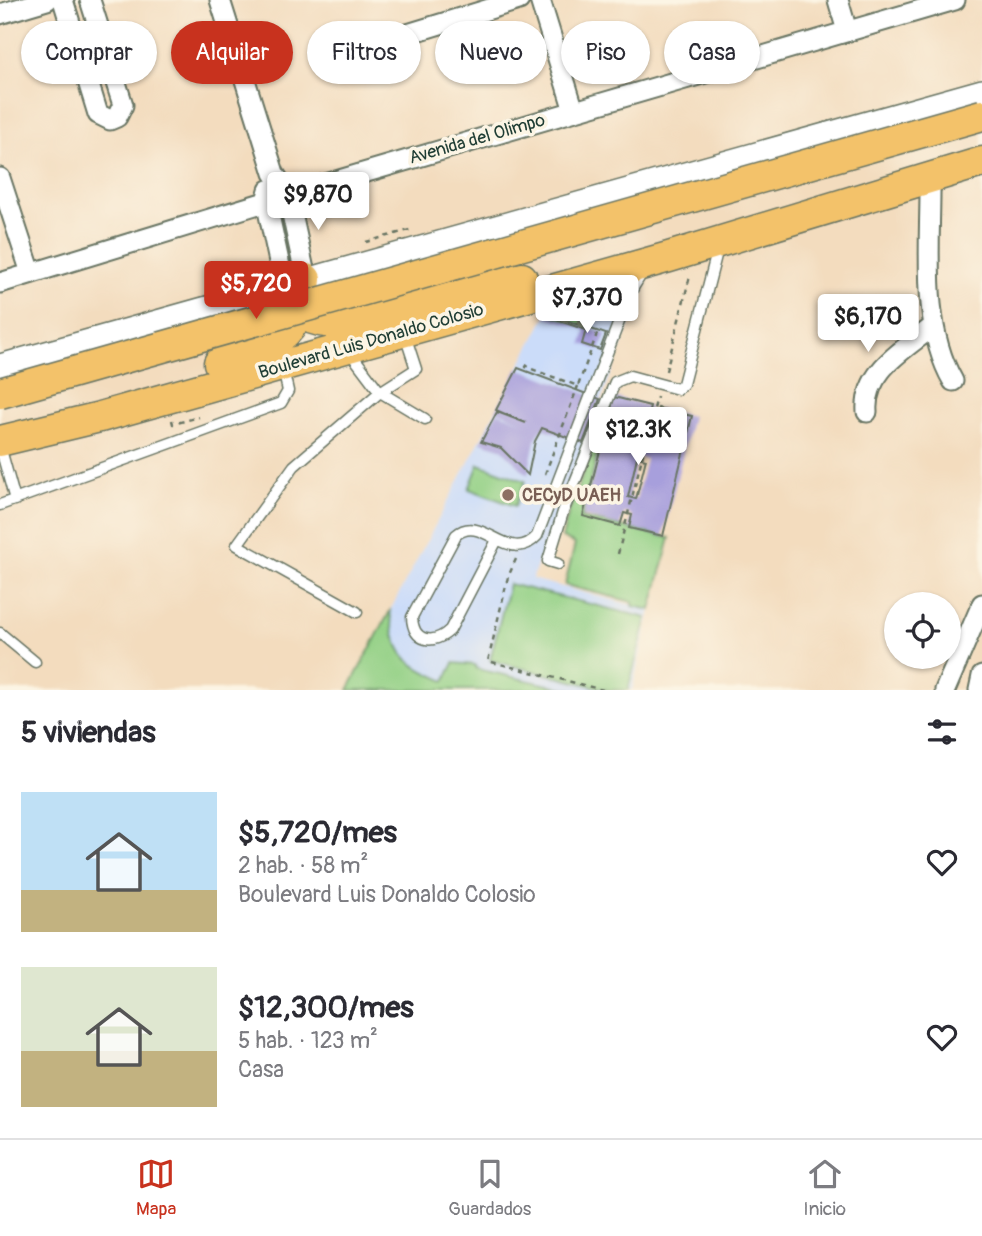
<!DOCTYPE html>
<html lang="es">
<meta charset="utf-8">
<style>
body{margin:0;font-family:Pangolin,sans-serif;background:#f2f2f3;color:#2b2b33;height:100vh;display:flex;flex-direction:column;font-size:26px;white-space:nowrap}
*{box-sizing:border-box;margin:0}
p{font-size:23px;color:#7c7c81}
.icon{flex:none;width:38px;height:38px;fill:none;stroke:currentColor;stroke-width:2;stroke-linecap:round;stroke-linejoin:round}
.map{position:relative;height:690px;overflow:hidden}
.side{display:flex;flex-direction:column;background:#fff;flex:1}
.side>*{flex:none}
.banner{position:absolute;left:21px;top:21px;width:942px;height:63px;display:flex;gap:14px}
.fabs{position:absolute;left:884px;top:592px;display:grid;gap:14px}
.fabs a{display:grid;place-items:center;width:77px;height:77px;border-radius:50%;background:#fff;box-shadow:0 2px 5px #0004;font-size:35px}
.price{position:absolute;translate:-50% -60px;padding:0 16px;border-radius:7px;background:#fff;color:#222;font-size:23px;line-height:46px;filter:drop-shadow(0 2px 4px #0008)}
.price::after{content:'';position:absolute;left:50%;top:42px;width:21px;height:16px;margin-left:-10px;background:inherit;clip-path:polygon(0 0,100% 0,50% 100%)}
.price.active{background:#c8321e;color:#fff}
ul{padding:0;list-style:none}
li{display:flex;align-items:center;gap:21px;height:175px;padding:0 21px}
li span{display:grid;place-items:center;flex:none;width:196px;height:140px;border-radius:0px;color:#555}
li>.icon{margin-inline-start:auto}
span .icon{width:84px;height:84px;fill:#fffc;stroke-width:1}
li b{font-size:30px}
h2{display:flex;justify-content:space-between;align-items:center;height:84px;padding:0 21px;font-size:30px}
.pill{padding:0 24px;border-radius:32px;background:#fff;box-shadow:0 2px 5px #0004;font-size:24px;line-height:63px}
.pill.active{background:#c8321e;color:#fff}
.tabs{display:flex;justify-content:space-around;align-items:center;height:98px;border-top:2px solid #e1e1e2;background:#fff;font-size:19px;color:#7c7c81}
.tabs a{display:grid;justify-items:center;gap:4px}
.tabs .active{color:#c8321e}
.map>svg:first-child{display:block}
.built{fill:#cbdcf9}
.green{fill:#93d085;stroke:#59865c;stroke-width:2}
.building{fill:#a79fdc;fill-rule:evenodd}
.lines{fill:none;stroke-linecap:round;stroke-linejoin:round}
.service-casing{stroke:#697564;stroke-width:13}
.minor-casing{stroke:#697564;stroke-width:23}
.tertiary-casing{stroke:#697564;stroke-width:26}
.primary-casing{stroke:#697564;stroke-width:33}
.path{stroke:#697564;stroke-width:2.5;stroke-dasharray:5 5;stroke-linecap:butt}
.service{stroke:#fff;stroke-width:10}
.minor{stroke:#fff;stroke-width:19}
.tertiary{stroke:#fff;stroke-width:23}
.primary{stroke:#f3c26a;stroke-width:30}
.primary-bridge-casing{stroke:#697564;stroke-width:33;stroke-linecap:butt}
.primary-bridge{stroke:#f3c26a;stroke-width:30}
.tree{fill:#8b947b}
.education-dot{fill:#8d6e63;stroke:#fcf5e5;stroke-width:2.5}
.labels{text-anchor:middle;dominant-baseline:central;stroke-width:7;stroke-linejoin:round;paint-order:stroke}
.street-label{font-size:18px;fill:#1f3d34;stroke:#fcf5e5}
.education-label{font-size:18px;font-weight:bold;fill:#785e54;stroke:#fcf5e5;text-anchor:start}
</style>
<div class="map">
<svg width="982" height="690" viewBox="0 0 982 690">
<rect width="100%" height="100%" fill="#fcf5e5"/>
<filter id="ink" filterUnits="userSpaceOnUse"><feTurbulence type="fractalNoise" baseFrequency=".0143" numOctaves="2"/><feDisplacementMap in="SourceGraphic" scale="14" xChannelSelector="R" yChannelSelector="G"/><feConvolveMatrix kernelMatrix="1 2 1 2 8 2 1 2 1" color-interpolation-filters="sRGB"/></filter>
<filter id="wash" filterUnits="userSpaceOnUse"><feTurbulence type="fractalNoise" baseFrequency=".00686" numOctaves="4" result="noise"/><feDisplacementMap in="SourceGraphic" scale="28" xChannelSelector="R" yChannelSelector="G"/><feGaussianBlur stdDeviation="1.57" result="paint"/><feColorMatrix in="noise" values="0 0 0 0 0 0 0 0 0 0 0 0 0 0 0 0 0 1.4 0 .05"/><feComposite in="paint" operator="in"/></filter>
<g filter="url(#wash)">
<rect width="100%" height="100%" fill="#f3dcbe"/>
<path class="built" d="M645 286 532 579 651 610 632 690H348L547 314Z"/>
<path class="green" d="M577 311 586 314 590 329 547 314Z
M612 398 581 518 670 538 651 610 633 606V602L565 585 575 544 562 538 570 508Z
M479 464 525 481 515 506 469 489Z
M509 584 647 618 628 690H608L490 660Z
M390 611C395 656 406 664 445 681L454 663 475 665 477 669 571 690H348Z"/>
<g id="blocks">
<path class="building" d="M547 314 606 334 600 350 582 344 586 330 545 316Z
M518 368 600 399 583 443 542 428 535 441 528 475 501 448 481 442 497 412 526 423 496 410Z
M614 397 650 406 642 440 650 442 658 408 692 416 663 536 629 528 632 515 624 513 620 526 583 516ZM637 457 646 459 636 499 628 497Z"/>
</g>
</g>
<g filter="url(#ink)">
<use href="#blocks" fill-opacity="0" stroke="#697564" stroke-width="2"/>
<g class="lines">
<defs>
<path id="service" d="M349 351 380 392 425 419
M0 446 15 500
M0 505 281 403 288 391 283 369
M497 540 450 630C434 645 413 643 412 617L456 535C482 512 509 567 537 536L630 293 642 273
M558 564 548 561 563 512 615 382 630 376 678 389 683 384 718 248
M357 612 237 545 294 466 380 392 416 369 405 335
M0 633 35 662"/>
<path id="minor" d="M63 0 98 114 110 120 117 117 123 105 90 0
M220 0 274 173 288 195 306 279
M540 0 574 111
M838 0 847 31
M0 14 47 0
M355 50 519 0
M930 177C931 242 920 324 953 381
M0 178 31 273
M269 190 266 201 284 285
M0 283 288 195 955 0
M867 412C864 371 903 351 932 327
M945 690 982 604
M979 690 982 676"/>
<path id="tertiary" d="M0 366 982 91"/>
<path id="primary" d="M284 285C283 314 319 324 343 323L522 278
M219 363C271 348 302 337 306 279
M0 441 100 417 669 257 982 162"/>
</defs>
<use href="#service" class="service-casing"/>
<use href="#minor" class="minor-casing"/>
<use href="#tertiary" class="tertiary-casing"/>
<use href="#primary" class="primary-casing"/>
<path class="path" d="M366 242 413 229
M528 364 526 367 578 386 598 331
M666 371 690 276
M172 420 173 424 199 417
M545 474 578 386
M618 554 657 397
M516 559 508 577 488 661 603 690"/>
<use href="#service" class="service"/>
<use href="#minor" class="minor"/>
<use href="#tertiary" class="tertiary"/>
<use href="#primary" class="primary"/>
<defs>
<path id="primary-bridge" d="M0 393 982 115"/>
</defs>
<use href="#primary-bridge" class="primary-bridge-casing"/>
<use href="#primary-bridge" class="primary-bridge"/>
</g>
<g class="tree">
<circle cx="565" cy="316" r="6"/>
<circle cx="583" cy="322" r="6"/>
</g>
</g>
<circle class="education-dot" cx="508" cy="495" r="7"/>
<g class="labels">
<g class="street-label">
<text transform="translate(477 139) rotate(-16)">Avenida del Olimpo</text>
<text transform="translate(371 341) rotate(-16)">Boulevard Luis Donaldo Colosio</text>
</g>
<g class="education-label">
<text x="522" y="495">CECyD UAEH</text>
</g>
</g>
</svg>
<div class="fabs">
<a><svg class="icon" aria-label="locate" viewBox="0 0 24 24"><circle cx="12" cy="12" r="6"/><path d="M12 2v4M12 18v4M2 12h4M18 12h4"/></svg></a>
</div>
<b class="price" style="left:318px;top:232px">$9,870</b>
<b class="price active" style="left:256px;top:321px">$5,720</b>
<b class="price" style="left:587px;top:335px">$7,370</b>
<b class="price" style="left:868px;top:354px">$6,170</b>
<b class="price" style="left:638px;top:467px">$12.3K</b>
<div class="banner">
<a class="pill">Comprar</a>
<a class="pill active">Alquilar</a>
<a class="pill">Filtros</a>
<a class="pill">Nuevo</a>
<a class="pill">Piso</a>
<a class="pill">Casa</a>
</div>
</div>
<section class="side">
<h2>5 viviendas<svg class="icon" aria-label="filters" viewBox="0 0 24 24"><path d="M4 7h16M4 17h16"/><circle cx="9" cy="7" r="2"/><circle cx="15" cy="17" r="2"/></svg></h2>
<ul>
<li><span style="background:linear-gradient(#bfe0f5 70%,#c2b280 0)"><svg class="icon" aria-label="home" viewBox="0 0 24 24"><path d="M3 11l9-7 9 7M6 9v11h12V9"/></svg></span><div><b>$5,720/mes</b><p>2 hab. · 58 m²</p><p>Boulevard Luis Donaldo Colosio</p></div><svg class="icon" aria-label="heart" viewBox="0 0 24 24"><path d="M12 20l-8-8c-3-5 5-10 8-4 3-6 11-1 8 4z"/></svg></li>
<li><span style="background:linear-gradient(#dfe7d0 60%,#c2b280 0)"><svg class="icon" aria-label="home" viewBox="0 0 24 24"><path d="M3 11l9-7 9 7M6 9v11h12V9"/></svg></span><div><b>$12,300/mes</b><p>5 hab. · 123 m²</p><p>Casa</p></div><svg class="icon" aria-label="heart" viewBox="0 0 24 24"><path d="M12 20l-8-8c-3-5 5-10 8-4 3-6 11-1 8 4z"/></svg></li>
</ul>
</section>
<nav class="tabs">
<a class="active"><svg class="icon" aria-label="map" viewBox="0 0 24 24"><path d="M3 6l6-2 6 2 6-2v14l-6 2-6-2-6 2zM9 4v14M15 6v14"/></svg>Mapa</a>
<a><svg class="icon" aria-label="saved" viewBox="0 0 24 24"><path d="M7 4h10v16l-5-4-5 4z"/></svg>Guardados</a>
<a><svg class="icon" aria-label="home" viewBox="0 0 24 24"><path d="M3 11l9-7 9 7M6 9v11h12V9"/></svg>Inicio</a>
</nav>
